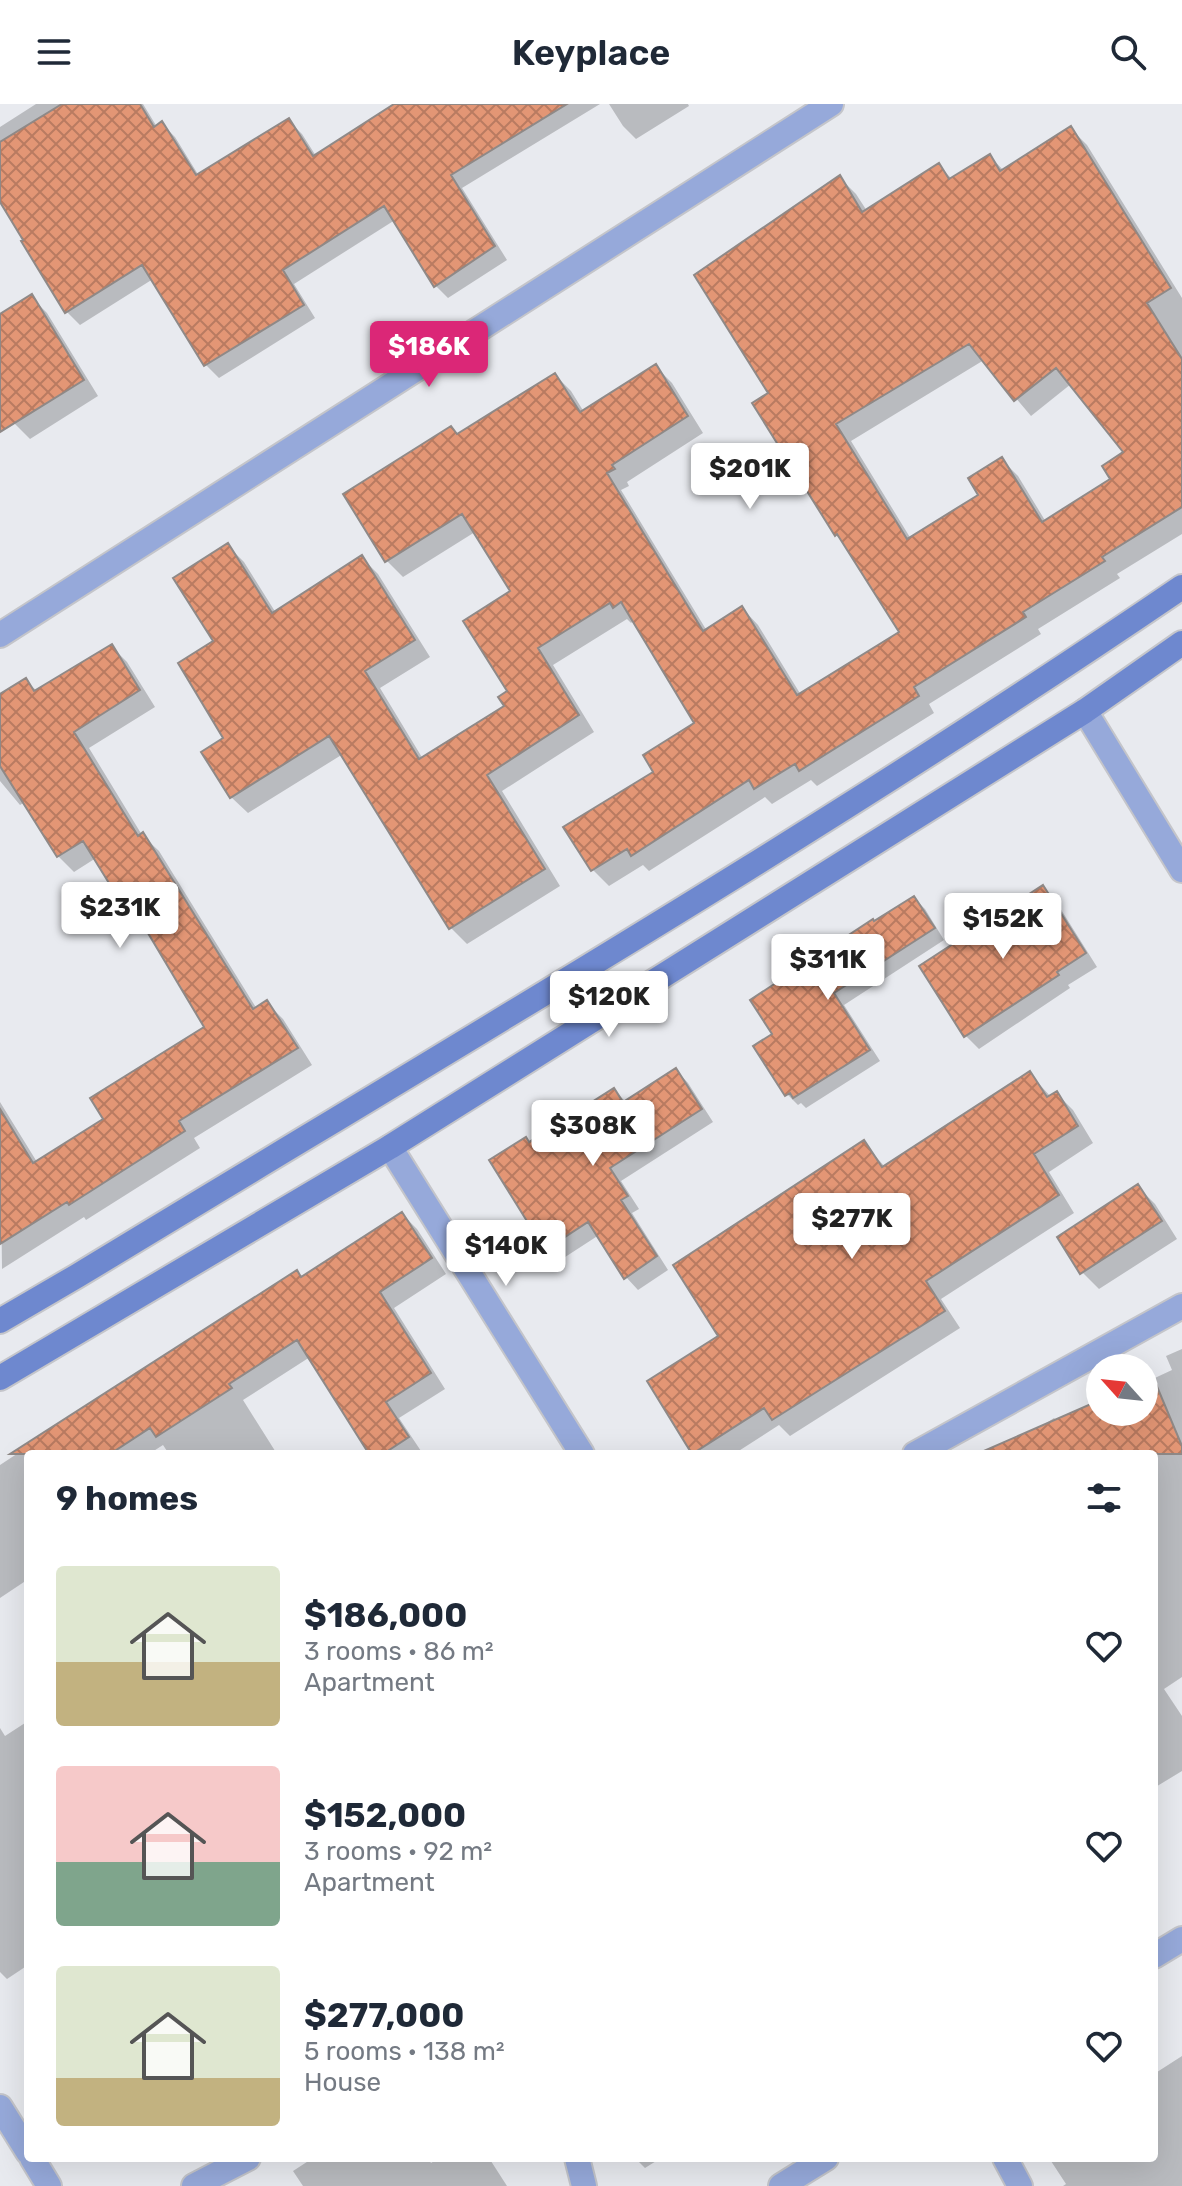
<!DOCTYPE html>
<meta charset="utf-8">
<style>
body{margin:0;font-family:Rubik,sans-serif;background:#f6f6f7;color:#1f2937;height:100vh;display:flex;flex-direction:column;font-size:30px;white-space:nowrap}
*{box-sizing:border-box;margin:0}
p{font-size:26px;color:#747a83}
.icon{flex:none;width:44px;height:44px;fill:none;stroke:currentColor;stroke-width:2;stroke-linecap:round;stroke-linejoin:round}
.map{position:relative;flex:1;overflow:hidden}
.details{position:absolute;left:24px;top:1346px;width:1134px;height:712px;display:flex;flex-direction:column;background:#fff;border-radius:8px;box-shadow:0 8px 32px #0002}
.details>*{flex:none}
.needle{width:52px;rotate:297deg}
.buttons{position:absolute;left:1086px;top:1250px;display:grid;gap:16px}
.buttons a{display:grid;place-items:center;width:72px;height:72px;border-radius:50%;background:#fff;box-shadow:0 8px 32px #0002;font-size:40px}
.price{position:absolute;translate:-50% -68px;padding:0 18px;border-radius:8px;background:#fff;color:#222;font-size:26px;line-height:52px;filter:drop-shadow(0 2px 4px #0008)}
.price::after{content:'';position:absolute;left:50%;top:48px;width:24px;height:18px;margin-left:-12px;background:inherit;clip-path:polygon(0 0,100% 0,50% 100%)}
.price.current{background:#db2777;color:#fff}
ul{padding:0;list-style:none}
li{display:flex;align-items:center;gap:24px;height:200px;padding:0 32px}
li span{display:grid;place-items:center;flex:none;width:224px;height:160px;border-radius:8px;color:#555}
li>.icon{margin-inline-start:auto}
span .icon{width:96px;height:96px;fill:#fffc;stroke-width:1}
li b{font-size:34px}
h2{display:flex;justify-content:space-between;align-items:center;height:96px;padding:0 32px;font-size:34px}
header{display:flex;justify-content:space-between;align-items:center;height:104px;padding:0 32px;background:#fff;font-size:36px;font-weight:600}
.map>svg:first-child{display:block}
.shadow{fill:#0003;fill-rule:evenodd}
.building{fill:url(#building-cross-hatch);stroke:#8f8987;stroke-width:2;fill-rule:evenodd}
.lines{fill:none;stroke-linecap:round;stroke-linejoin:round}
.street-casing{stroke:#c4c5ca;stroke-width:28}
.secondary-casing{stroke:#c4c5ca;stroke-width:28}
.street{stroke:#96a9da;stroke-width:24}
.secondary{stroke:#6e88cf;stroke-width:24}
</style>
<header><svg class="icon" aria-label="menu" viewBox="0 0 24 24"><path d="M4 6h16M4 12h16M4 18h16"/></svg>Keyplace<svg class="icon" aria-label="search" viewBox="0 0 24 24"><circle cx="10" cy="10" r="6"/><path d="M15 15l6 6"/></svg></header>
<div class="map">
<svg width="1182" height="2082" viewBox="0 0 1182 2082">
<defs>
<pattern id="building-cross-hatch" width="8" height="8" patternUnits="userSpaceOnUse" patternTransform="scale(2)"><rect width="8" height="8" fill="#e39675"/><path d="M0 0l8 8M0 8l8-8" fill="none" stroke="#b97b61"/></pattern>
</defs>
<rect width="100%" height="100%" fill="#e8eaef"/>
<path class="shadow" d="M36 0H143L157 23 162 20 175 33 199 72 289 17 302 30 316 52 409 0H600L462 84 507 156 448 194 435 181 395 116 294 180 315 214 219 274 206 261 153 175 80 221 67 208 0 96V23Z
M609 0H688L689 2 636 35 623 22Z
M1071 25 1087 41 1182 194V430L1117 470 1120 474 1038 525 1041 530 929 600 934 609 817 682 811 676 772 700 765 693 649 767 643 761 609 782 593 766 566 724 656 669 697 620 634 516 631 519 627 515 553 561 594 628 502 687 560 782 467 840 451 824 343 650 248 709 231 693 216 538 228 442 244 458 276 509 362 454 378 470 430 553 380 584 423 655 506 603 510 588 512 488 475 428 403 473 386 456 458 332 555 271 571 287 584 308 656 263 672 279 703 329 627 378 629 382 621 386 707 527 742 504 758 521 801 591 901 529 846 441 836 431 770 290 840 74 856 90 867 107 939 62 952 75 990 52 1004 67ZM984 256 1031 312 1071 280 1126 349 1113 376 1046 418 1018 372 1002 356 981 391 911 435 851 337Z
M31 193 47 209 98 292 30 335 14 319 0 320V213Z
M111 542 127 558 155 603 89 644 142 731 159 747 257 905 267 899 283 915 312 961 194 1034 200 1044 86 1116 84 1113 2 1165 0 998 37 1058 106 1016 207 924 148 828 132 812 96 754 74 768 58 752 25 698 20 701 0 677V593L26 577 37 587Z
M1042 784 1055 796 1097 863 1068 881 1070 884 979 945 966 932 921 862Z
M914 794 925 805 944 836 844 901 880 957 806 1004 801 999 798 1001 787 990 775 930 874 819Z
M676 966 688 979 713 1018 621 1077 639 1105 632 1109 668 1166 638 1186 626 1173 599 1131 559 1157 546 1145 530 1040 614 986 626 998Z
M1030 970 1051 993 1056 989 1073 1006 1093 1039 1049 1068 1074 1109 941 1195 960 1224 790 1332 779 1321 734 1350H696L694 1348 721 1233 863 1038 885 1063Z
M1138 1083 1155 1100 1177 1135 1099 1185 1082 1168Z
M402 1110 417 1125 446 1170 394 1204 445 1285 399 1314 423 1350H371L310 1253 243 1296 277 1350H169L163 1341 149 1350H28V1485L24 1478 0 1494V1361L193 1234 303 1175Z
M1182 1245V1573L1164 1585 1182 1612V1667L1154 1684V1350H1034L1024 1334 1054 1314 1057 1317 1100 1298V1308H1144V1279L1172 1266 1166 1252Z
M25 1619 28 1622V1861L7 1875 0 1868V1624L5 1632Z
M1182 1952V2082H1063L1066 2080 1049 2054H1154V1970Z
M313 2054H428L431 2059 439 2054H489L507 2082H303L293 2067Z
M635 2054H661L645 2064Z"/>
<path class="building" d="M62 0H140L154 23 162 17 196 71 289 14 313 52 394 0H567L451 71 495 142 434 183 384 102 283 166 304 201 204 262 142 161 65 209 21 137 23 136 0 98V38Z
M1071 22 1171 184 1147 199 1182 255V403L1102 453 1105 457 1023 508 1026 513 914 583 919 592 799 667 795 660 754 685 749 676 631 752 627 745 591 767 563 723 653 668 643 651 694 619 621 498 613 504 610 499 538 544 579 611 487 671 545 765 449 825 329 632 230 694 201 648 223 634 178 559 213 537 173 474 228 439 272 509 362 451 415 536 365 567 419 655 504 602 498 593 507 587 463 517 510 487 462 410 385 458 343 390 451 322 457 330 555 269 580 308 656 260 688 312 612 361 615 365 607 369 703 527 742 502 797 591 899 528 837 430 835 432 752 299 768 289 694 171 840 71 862 108 939 59 949 75 990 50 1000 67ZM969 240 1014 297 1056 264 1123 348 1102 362 1110 375 1042 418 1002 353 968 374 978 391 907 435 836 320Z
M32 190 84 276 0 328V210Z
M112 540 140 586 74 628 138 732 143 728 253 905 267 896 298 944 179 1017 185 1027 69 1101 67 1098 0 1140V1005L33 1059 103 1015 90 994 204 923 136 809 130 813 83 737 57 753 0 662V590L26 574 34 587Z
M1043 781 1086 849 1057 868 1059 871 964 933 919 862Z
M914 792 935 824 834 889 870 946 793 994 790 989 785 992 753 942 772 930 750 896 873 815 874 817Z
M676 964 702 1005 610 1064 628 1092 621 1096 657 1152 624 1175 588 1118 545 1146 489 1056 526 1033 529 1038 614 984 623 998Z
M1030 967 1047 993 1057 987 1078 1022 1034 1050 1059 1091 926 1177 945 1207 772 1316 764 1304 692 1350 647 1277 718 1232 673 1161 864 1036 882 1063Z
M1138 1080 1162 1117 1080 1170 1057 1133Z
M402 1108 432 1154 380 1188 431 1269 386 1298 409 1333 383 1350H369L297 1236 229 1280 232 1284 156 1333 150 1324 110 1350H10L297 1166 301 1173Z
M1153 1273 1182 1342V1350H977L1100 1296V1308H1144V1276Z"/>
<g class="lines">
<defs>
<path id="street" d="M0 531 831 0
M1085 607 1182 766
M390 1043 582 1350
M915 1350 1182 1202
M1154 1852 1182 1835
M0 2003 28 2048
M32 2054 49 2082
M577 2054 584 2082
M1005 2054 1020 2082
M194 2082 248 2054
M781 2082 826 2054"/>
<path id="secondary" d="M0 1217 77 1172C447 947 824 727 1182 483
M0 1274 390 1043 1085 607 1182 539"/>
</defs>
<use href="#street" class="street-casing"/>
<use href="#secondary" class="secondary-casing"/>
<use href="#street" class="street"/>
<use href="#secondary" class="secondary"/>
</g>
</svg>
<div class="buttons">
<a><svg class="needle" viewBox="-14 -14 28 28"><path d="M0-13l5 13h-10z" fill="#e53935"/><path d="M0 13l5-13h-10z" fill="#747a83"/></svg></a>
</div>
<b class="price current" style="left:429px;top:285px">$186K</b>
<b class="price" style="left:750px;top:407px">$201K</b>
<b class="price" style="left:120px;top:846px">$231K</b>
<b class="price" style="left:1003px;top:857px">$152K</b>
<b class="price" style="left:828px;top:898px">$311K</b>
<b class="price" style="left:609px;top:935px">$120K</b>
<b class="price" style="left:593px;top:1064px">$308K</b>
<b class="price" style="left:852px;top:1157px">$277K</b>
<b class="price" style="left:506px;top:1184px">$140K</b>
<section class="details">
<h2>9 homes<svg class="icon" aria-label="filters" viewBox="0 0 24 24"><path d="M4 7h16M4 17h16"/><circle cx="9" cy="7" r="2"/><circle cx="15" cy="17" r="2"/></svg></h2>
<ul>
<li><span style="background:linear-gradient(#dfe7d0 60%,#c2b280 0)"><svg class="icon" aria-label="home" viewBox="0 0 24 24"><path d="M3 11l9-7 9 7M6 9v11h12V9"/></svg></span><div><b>$186,000</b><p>3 rooms · 86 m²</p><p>Apartment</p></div><svg class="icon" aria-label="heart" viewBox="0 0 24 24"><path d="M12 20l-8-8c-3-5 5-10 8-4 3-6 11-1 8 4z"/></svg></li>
<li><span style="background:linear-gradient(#f6c9c9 60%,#7fa58c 0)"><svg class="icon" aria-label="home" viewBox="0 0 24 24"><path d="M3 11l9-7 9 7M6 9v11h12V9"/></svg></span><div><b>$152,000</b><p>3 rooms · 92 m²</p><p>Apartment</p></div><svg class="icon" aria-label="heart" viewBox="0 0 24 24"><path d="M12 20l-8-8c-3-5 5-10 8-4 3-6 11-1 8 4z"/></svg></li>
<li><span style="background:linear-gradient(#dfe7d0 70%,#c2b280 0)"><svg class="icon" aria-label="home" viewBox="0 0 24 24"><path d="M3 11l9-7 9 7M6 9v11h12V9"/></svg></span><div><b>$277,000</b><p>5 rooms · 138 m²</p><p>House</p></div><svg class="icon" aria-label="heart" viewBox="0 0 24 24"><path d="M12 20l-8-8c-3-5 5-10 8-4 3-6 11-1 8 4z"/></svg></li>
</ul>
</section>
</div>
